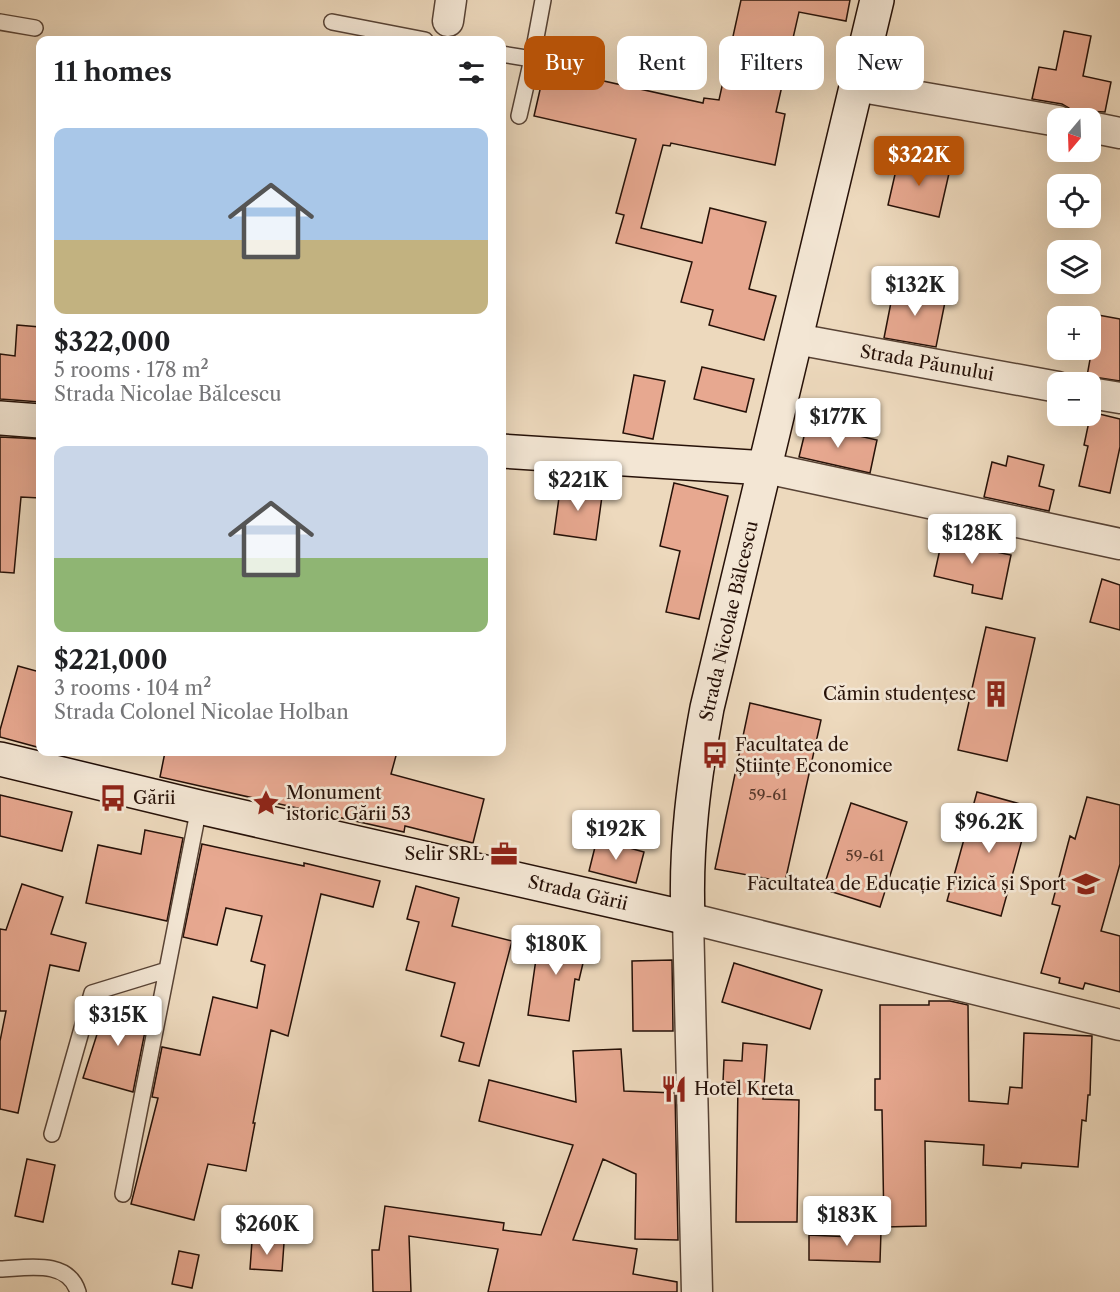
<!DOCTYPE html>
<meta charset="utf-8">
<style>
body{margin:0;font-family:"Libre Caslon Text",serif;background:#f6f6f6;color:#202124;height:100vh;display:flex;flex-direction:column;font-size:22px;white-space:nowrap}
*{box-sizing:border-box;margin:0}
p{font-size:20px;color:#757577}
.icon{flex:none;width:33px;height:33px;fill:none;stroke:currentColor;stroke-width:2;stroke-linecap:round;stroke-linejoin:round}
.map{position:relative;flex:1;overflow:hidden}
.side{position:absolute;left:36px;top:36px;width:470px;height:720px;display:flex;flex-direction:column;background:#fff;border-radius:12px;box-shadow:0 6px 24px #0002}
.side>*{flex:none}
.guide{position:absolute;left:524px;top:36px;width:506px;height:54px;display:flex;gap:12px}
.needle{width:39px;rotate:199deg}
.buttons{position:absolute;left:1047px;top:108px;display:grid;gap:12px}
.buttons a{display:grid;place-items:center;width:54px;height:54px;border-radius:12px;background:#fff;box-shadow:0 6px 24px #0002;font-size:30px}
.price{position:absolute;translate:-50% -51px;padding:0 14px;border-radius:6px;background:#fff;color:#222;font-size:20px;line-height:39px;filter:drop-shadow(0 2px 3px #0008)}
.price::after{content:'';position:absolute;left:50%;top:36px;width:18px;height:14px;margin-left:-9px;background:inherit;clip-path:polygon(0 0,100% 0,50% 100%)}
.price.active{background:#b45309;color:#fff}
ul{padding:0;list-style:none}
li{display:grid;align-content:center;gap:12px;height:318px;padding:0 18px}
li span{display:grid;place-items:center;height:186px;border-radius:12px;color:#555}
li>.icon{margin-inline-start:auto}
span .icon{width:108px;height:108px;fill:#fffc;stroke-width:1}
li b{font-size:26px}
h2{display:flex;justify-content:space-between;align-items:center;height:72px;padding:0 18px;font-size:26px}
.tag{padding:0 21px;border-radius:12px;background:#fff;box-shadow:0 6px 24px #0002;font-size:21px;line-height:54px}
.tag.active{background:#b45309;color:#fff}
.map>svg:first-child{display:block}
.building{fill:#e7a890;stroke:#261108;stroke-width:1.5}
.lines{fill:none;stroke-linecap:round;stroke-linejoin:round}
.lane-casing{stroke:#584335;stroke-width:18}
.street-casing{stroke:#584335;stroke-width:33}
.secondary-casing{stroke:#261108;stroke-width:36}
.lane{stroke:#f3e6d4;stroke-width:15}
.street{stroke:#f3e6d4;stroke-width:30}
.secondary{stroke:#f3e6d4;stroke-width:33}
.labels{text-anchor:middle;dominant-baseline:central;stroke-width:5;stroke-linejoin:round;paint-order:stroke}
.number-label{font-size:15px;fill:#56372a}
.street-label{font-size:18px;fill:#261108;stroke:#f3e6d4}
.poi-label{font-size:18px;fill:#261108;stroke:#f3e6d4;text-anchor:start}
</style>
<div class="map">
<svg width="1120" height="1292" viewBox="0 0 1120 1292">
<rect width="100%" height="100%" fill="#edd9bd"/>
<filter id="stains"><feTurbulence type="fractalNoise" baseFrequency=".00333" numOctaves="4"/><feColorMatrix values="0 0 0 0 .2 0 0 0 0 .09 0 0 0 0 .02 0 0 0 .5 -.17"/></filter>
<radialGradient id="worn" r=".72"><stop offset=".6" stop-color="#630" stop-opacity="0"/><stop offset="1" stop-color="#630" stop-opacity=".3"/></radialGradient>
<path class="building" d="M741 0H850L846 21 799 12 776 112 785 114 775 165 671 143 670 146 663 145 641 228 702 243 710 208 766 222 749 289 776 296 764 340 709 325 713 310 681 302 692 262 616 243 624 215 616 213 636 139 534 116 545 68 703 103 704 98 719 100Z
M1064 31 1091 36 1083 76 1111 82 1105 112 1085 111 1075 118 1069 108 1062 104 1032 99 1039 67 1056 70Z
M899 157 950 169 939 217 888 205Z
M894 287 946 297 936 347 884 338Z
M1098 315 1120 319V381L1087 376Z
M17 325 40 327V402L0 399V354L15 356Z
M702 367 754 379 746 412 694 399Z
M634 375 665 381 653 439 623 433Z
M1091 412 1120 419V447L1110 493 1079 486 1088 446 1084 445Z
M807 424 877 440 870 473 799 457Z
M0 437 40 439V498L21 497 14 573 0 572Z
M1008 456 1044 465 1039 486 1054 490 1049 511 984 497 992 462 1006 466Z
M561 483 603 489 596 540 554 534Z
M674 483 728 496 699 619 666 612 680 551 660 546Z
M944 531 978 539 976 548 1011 555 1002 599 972 593 973 585 934 576Z
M1102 579 1120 585V630L1090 622Z
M986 627 1035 638 1007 761 958 750Z
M18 666 40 672V735L37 747 0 737V730Z
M750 703 821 720 785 882 715 869Z
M165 752H397L391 774 484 799 473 843 405 826 404 832 160 777Z
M977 792 1031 807 1001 916 947 901Z
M0 795 72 812 62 851 0 836Z
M1087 797 1120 805V864L1101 931 1120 936V992L1085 983 1083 989 1059 983 1060 978 1041 973 1060 906 1052 904 1070 836 1075 839Z
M851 803 907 822 880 907 823 889Z
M145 830 183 838 167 921 86 903 98 845 141 854Z
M597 839 644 852 636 883 589 871Z
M202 844 304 866V863L380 881 373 907 321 894 288 1036 271 1030 253 1123H255L246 1171 208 1164 194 1220 131 1204 158 1098 152 1097 162 1047 200 1055 213 997 257 1008 265 965 251 961 262 916 226 908 217 945 183 937Z
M22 884 63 897 51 934 86 943 79 971 50 965 18 1113 0 1109V1041L6 1011H0V929L6 930Z
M416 886 459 898 452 926 512 941 479 1066 459 1061 464 1043 441 1036 455 983 406 970 419 922 407 919Z
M540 931 588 942 579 980 575 979 569 1021 528 1015Z
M672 960 673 1031H633L632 961Z
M734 963 822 990 810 1029 722 1002Z
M108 1000 149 1011 133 1092 83 1078Z
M929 1001H950L968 1005 969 1101 1008 1104 1010 1087 1022 1088 1024 1033 1092 1036 1090 1095H1088L1086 1121 1082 1120 1078 1167 1022 1163 1021 1168 983 1165 984 1145 925 1141 926 1226 884 1227 882 1110H875V1079H880V1005H929Z
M743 1043 767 1045 763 1099 799 1100 797 1222H736L738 1083 723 1082 724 1060 742 1061Z
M621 1049 624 1091 675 1093 678 1240 635 1239 636 1174 603 1159 573 1240 637 1249 633 1274 677 1282V1292H488L498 1249 409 1236 411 1292H373L372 1250H379L385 1206 504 1223 503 1230 541 1235 573 1145 479 1121 489 1080 576 1102 573 1051Z
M27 1159 55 1165 43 1222 15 1216Z
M852 1230 881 1231 880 1262 809 1260V1235L852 1237Z
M252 1241 284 1243 282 1271 250 1269Z
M179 1251 199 1255 192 1288 172 1284Z"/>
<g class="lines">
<defs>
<path id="lane" d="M0 22 35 28
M332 22 425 40
M501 54 532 59
M519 116 532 59 543 0
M52 1134 92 993 167 970
M123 1194 199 807
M0 1269C27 1268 68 1259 78 1292"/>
<path id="street" d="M448 21 451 0
M856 86 1058 121
M1090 127 1120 133
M796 339 1058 387
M1090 393 1120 398
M766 468 1120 544
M697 1292 688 918 1120 1025"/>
<path id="secondary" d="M0 418 40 421
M501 451 766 468
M0 759 199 807 688 918C685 847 694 778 707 708L877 0"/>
</defs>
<use href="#lane" class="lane-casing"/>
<use href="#street" class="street-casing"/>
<use href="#secondary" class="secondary-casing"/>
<use href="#lane" class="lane"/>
<use href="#street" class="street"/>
<use href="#secondary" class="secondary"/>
</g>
<defs>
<symbol id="building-bare" viewBox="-9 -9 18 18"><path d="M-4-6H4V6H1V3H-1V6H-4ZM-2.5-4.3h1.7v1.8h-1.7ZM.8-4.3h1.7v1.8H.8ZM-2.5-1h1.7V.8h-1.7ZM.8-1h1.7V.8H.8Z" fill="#8f2418" stroke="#f3e6d4" stroke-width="2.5" paint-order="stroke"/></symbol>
<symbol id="bus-bare" viewBox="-9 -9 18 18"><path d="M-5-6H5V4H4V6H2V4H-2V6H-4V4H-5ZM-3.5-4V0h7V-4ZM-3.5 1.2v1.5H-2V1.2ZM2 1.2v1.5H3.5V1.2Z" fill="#8f2418" stroke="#f3e6d4" stroke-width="2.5" paint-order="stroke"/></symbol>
<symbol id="sight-bare" viewBox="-9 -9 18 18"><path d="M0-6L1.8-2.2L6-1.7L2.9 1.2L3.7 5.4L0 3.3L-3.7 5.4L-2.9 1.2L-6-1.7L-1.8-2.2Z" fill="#8f2418" stroke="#f3e6d4" stroke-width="2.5" paint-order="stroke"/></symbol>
<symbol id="office-bare" viewBox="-9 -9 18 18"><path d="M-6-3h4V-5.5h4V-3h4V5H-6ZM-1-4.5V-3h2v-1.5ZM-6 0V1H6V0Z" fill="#8f2418" stroke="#f3e6d4" stroke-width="2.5" paint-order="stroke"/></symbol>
<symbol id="university-bare" viewBox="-9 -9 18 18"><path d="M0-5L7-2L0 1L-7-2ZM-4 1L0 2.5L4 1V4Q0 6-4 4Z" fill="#8f2418" stroke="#f3e6d4" stroke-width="2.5" paint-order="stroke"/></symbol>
<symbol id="restaurant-bare" viewBox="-9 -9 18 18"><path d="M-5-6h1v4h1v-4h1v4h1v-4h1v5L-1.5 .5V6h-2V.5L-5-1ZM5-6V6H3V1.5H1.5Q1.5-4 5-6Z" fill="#8f2418" stroke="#f3e6d4" stroke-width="2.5" paint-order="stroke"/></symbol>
</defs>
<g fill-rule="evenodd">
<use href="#building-bare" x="977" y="675" width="38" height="38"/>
<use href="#bus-bare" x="696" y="736" width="38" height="38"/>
<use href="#bus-bare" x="94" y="779" width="38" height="38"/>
<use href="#sight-bare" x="247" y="784" width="38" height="38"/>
<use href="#office-bare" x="485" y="835" width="38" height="38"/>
<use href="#university-bare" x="1067" y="865" width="38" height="38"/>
<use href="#restaurant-bare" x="655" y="1070" width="38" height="38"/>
</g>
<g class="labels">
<g class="number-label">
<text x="768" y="794">59-61</text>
<text x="865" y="855">59-61</text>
</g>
<g class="street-label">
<text transform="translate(927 363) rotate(10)">Strada Păunului</text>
<text transform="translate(729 621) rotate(-77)">Strada Nicolae Bălcescu</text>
<text transform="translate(578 893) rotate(13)">Strada Gării</text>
</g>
<g class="poi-label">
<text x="976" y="694" text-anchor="end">Cămin studențesc</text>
<text x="735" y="745">Facultatea de<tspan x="735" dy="21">Științe Economice</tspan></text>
<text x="286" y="793">Monument<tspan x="286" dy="21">istoric Gării 53</tspan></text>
<text x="133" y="798">Gării</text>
<text x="484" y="854" text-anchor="end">Selir SRL</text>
<text x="1066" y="884" text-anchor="end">Facultatea de Educație Fizică și Sport</text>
<text x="694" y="1089">Hotel Kreta</text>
</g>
</g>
<rect width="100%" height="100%" filter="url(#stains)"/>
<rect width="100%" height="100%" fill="url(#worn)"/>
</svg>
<div class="buttons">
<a><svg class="needle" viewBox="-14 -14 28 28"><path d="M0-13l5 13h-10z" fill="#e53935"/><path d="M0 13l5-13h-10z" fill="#757577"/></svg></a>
<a><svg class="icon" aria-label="locate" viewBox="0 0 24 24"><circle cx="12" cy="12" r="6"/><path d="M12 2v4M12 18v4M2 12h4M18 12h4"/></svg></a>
<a><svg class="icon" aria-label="layers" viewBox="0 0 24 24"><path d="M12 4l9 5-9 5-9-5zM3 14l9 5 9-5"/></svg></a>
<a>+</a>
<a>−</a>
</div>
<b class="price active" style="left:919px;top:187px">$322K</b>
<b class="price" style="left:915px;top:317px">$132K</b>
<b class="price" style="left:838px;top:449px">$177K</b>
<b class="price" style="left:578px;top:512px">$221K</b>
<b class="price" style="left:972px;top:565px">$128K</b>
<b class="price" style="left:989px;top:854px">$96.2K</b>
<b class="price" style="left:616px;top:861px">$192K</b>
<b class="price" style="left:556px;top:976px">$180K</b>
<b class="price" style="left:118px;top:1047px">$315K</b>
<b class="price" style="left:847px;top:1247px">$183K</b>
<b class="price" style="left:267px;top:1256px">$260K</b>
<div class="guide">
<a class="tag active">Buy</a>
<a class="tag">Rent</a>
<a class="tag">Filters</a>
<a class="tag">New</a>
</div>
<section class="side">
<h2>11 homes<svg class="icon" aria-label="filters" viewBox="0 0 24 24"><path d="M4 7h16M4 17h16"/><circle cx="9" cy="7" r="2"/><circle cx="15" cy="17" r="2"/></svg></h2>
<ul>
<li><span style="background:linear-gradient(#a9c7e8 60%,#c2b280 0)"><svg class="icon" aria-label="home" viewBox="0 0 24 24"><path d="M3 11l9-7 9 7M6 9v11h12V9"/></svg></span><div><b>$322,000</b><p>5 rooms · 178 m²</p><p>Strada Nicolae Bălcescu</p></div></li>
<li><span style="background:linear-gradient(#c9d6e8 60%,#8fb573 0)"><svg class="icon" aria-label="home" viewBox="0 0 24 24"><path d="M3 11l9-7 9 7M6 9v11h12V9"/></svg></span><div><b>$221,000</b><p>3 rooms · 104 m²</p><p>Strada Colonel Nicolae Holban</p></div></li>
</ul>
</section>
</div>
